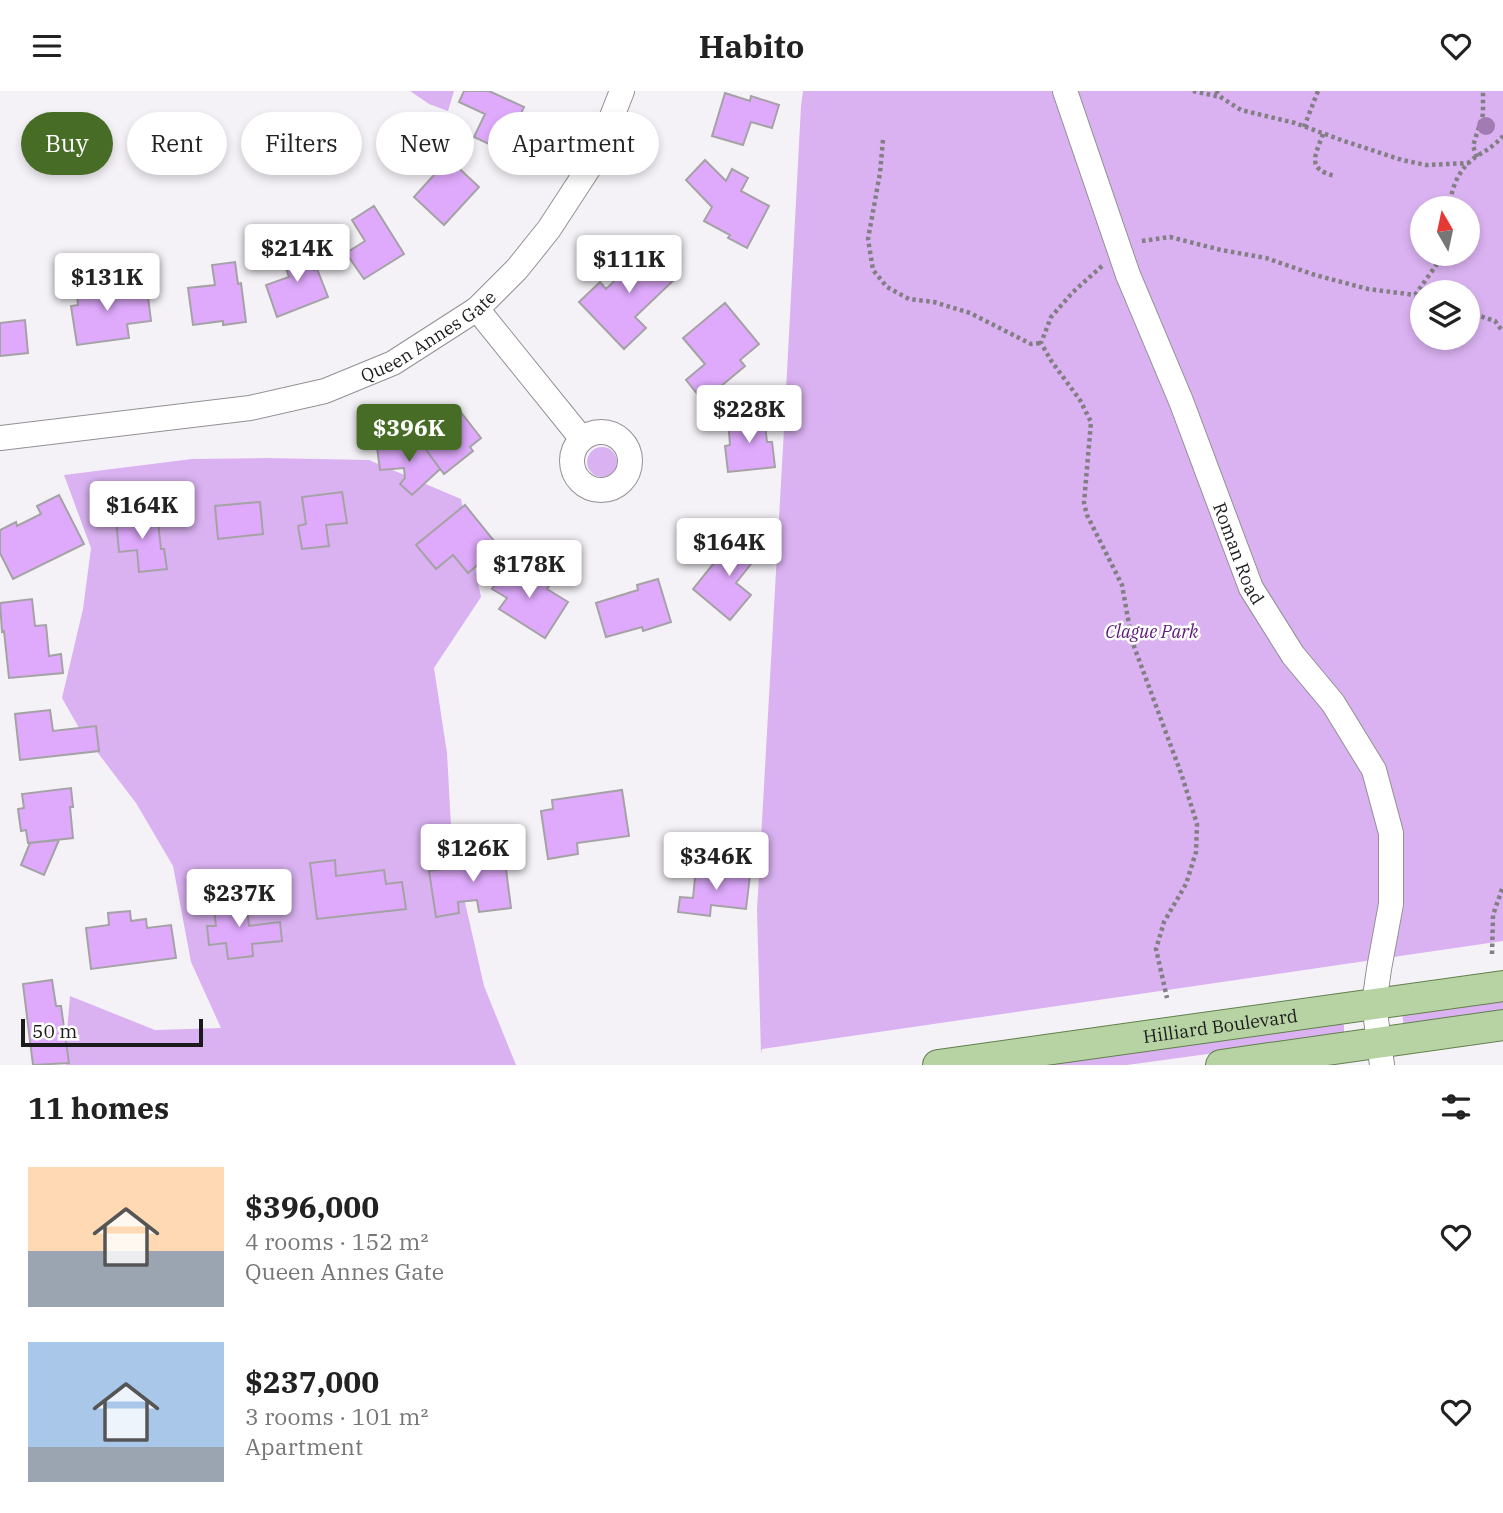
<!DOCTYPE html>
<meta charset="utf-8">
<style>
body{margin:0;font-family:"IBM Plex Serif",serif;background:#f2f2f2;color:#222;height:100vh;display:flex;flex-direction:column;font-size:26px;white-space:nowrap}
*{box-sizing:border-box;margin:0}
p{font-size:23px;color:#767676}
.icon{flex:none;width:38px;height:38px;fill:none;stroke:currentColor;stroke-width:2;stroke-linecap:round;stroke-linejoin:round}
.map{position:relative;height:974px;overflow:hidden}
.sheet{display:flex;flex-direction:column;background:#fff;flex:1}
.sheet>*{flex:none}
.banner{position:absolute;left:21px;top:21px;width:700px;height:63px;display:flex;gap:14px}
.needle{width:46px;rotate:351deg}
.buttons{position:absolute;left:1410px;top:105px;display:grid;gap:14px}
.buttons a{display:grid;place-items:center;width:70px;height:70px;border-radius:50%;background:#fff;box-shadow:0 4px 10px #0003;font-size:35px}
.scale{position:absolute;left:21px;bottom:18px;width:182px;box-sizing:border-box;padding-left:7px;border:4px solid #1b1a1c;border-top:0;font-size:19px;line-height:24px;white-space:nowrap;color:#1b1a1c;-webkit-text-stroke:5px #fff;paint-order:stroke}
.price{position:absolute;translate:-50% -60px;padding:0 16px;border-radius:7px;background:#fff;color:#222;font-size:23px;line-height:46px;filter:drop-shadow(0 2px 4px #0008)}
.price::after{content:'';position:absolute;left:50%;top:42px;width:21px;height:16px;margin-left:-10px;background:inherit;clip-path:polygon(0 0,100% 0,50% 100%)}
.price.active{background:#466c26;color:#fff}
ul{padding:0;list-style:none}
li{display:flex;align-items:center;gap:21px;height:175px;padding:0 28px}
li span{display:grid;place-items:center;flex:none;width:196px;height:140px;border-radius:0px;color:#555}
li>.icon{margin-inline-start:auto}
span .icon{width:84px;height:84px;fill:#fffc;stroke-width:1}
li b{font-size:30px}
h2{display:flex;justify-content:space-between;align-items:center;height:84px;padding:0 28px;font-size:30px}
.chip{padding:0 24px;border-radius:32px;background:#fff;box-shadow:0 4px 10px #0003;font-size:24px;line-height:63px}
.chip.active{background:#466c26;color:#fff}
header{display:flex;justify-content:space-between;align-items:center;height:91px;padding:0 28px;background:#fff;font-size:32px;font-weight:800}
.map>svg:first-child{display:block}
.green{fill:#dab2f1;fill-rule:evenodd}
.building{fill:#dfaafc;stroke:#a5a2a6;stroke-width:2}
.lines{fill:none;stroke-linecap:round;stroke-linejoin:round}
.minor-casing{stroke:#929094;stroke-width:26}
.major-casing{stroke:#617f4c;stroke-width:32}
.path{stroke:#817f83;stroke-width:4.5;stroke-dasharray:3.5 3.5;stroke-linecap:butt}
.minor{stroke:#fff;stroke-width:24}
.major{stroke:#b7d3a3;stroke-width:30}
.tree{fill:#a17bb1}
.labels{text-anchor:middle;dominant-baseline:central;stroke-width:5;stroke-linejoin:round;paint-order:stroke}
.street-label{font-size:18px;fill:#1b1a1c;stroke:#fff}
.park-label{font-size:18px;font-style:italic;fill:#5c1978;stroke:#fff}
</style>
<header><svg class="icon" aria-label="menu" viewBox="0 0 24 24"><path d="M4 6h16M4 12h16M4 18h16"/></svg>Habito<svg class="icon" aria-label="heart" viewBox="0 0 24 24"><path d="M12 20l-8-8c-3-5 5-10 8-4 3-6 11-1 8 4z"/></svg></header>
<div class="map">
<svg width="1503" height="974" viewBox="0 0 1503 974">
<rect width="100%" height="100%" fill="#f5f2f7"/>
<path class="green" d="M410 0H454L448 20 429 13Z
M803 0H1503V850L762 958 761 963 757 819 784 338 801 15ZM1423 117H1468V163H1423ZM1423 201H1468V247H1423Z
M587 371a15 15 0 1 1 30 0a15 15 0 1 1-30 0Z
M267 367 369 369 461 408 481 506 434 577 447 662 452 754 484 895 516 974H66V952L70 905 155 939 221 937 191 871 173 775 136 712 79 637 62 607 83 518 91 457 64 384 192 368Z
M1503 908V922L1404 936 1402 922Z
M1338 931 1344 934V941L1340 945 1127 974H1029Z"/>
<path class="building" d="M464 0H489L524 16 504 60 474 46 485 23 459 11Z
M725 2 750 10 751 5 779 14 772 37 751 31 743 54 712 45Z
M430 50 479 96 444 134 414 106 434 84 415 66Z
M705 69 726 90 732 78 748 87 741 100 769 115 747 157 728 147 730 144 704 130 712 116 686 89Z
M374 115 404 163 364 188 346 162 365 150 352 129Z
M643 151 677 186 635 226 646 237 624 258 579 211 600 191 606 198 630 175 624 169Z
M306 155 314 179 317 178 328 206 277 226 266 194 289 186 281 164Z
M235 171 238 193 241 192 246 231 223 234V230L193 234 188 197 215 194 212 174Z
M105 191 106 198 135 194 137 207 148 206 151 230 127 233 129 247 77 254 71 215 78 214 76 195Z
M725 212 759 253 740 269 745 275 703 310 686 289 705 273 683 247Z
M25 229 28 262 0 265V232Z
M460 320 481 347 470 356 473 360 444 383 421 352Z
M764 325 767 351H772L775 376 728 381 725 355 730 354 728 328Z
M407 352 408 354 421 352 440 378 412 404 400 393 405 387 404 377 380 379 377 356Z
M342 401 347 432 326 434 329 455 302 458 298 435 306 433 302 406Z
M59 404 84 453 13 488 0 462V439L16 431 17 435 41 423 37 415Z
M260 411 263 443 218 448 215 415Z
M465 414 499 456 468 482 453 464 436 478 416 454Z
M157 422 161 458H164L167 478 139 481 137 459 119 461 116 429 131 427V425Z
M742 444 762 459 736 492 751 504 730 529 693 498 722 462 726 465Z
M509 470 549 495 547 498 568 511 545 547 499 518 507 507 492 498Z
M658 488 671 531 643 540 642 536 606 546 596 512 638 499 637 494Z
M32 508 35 535 46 534 49 565 61 563 63 582 9 587 4 540 2 541 0 512Z
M50 619 53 640 96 635 99 660 20 669 15 623Z
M71 697 73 716H70L73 747 28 752 26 739 21 740 18 718 24 717 22 703Z
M622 699 629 745 577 752 578 763 548 768 541 720 553 718 552 709Z
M59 749 44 784 21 774 30 752Z
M503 755 511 817 479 821 477 809 458 811 459 822 436 826 429 780 472 774 470 760Z
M335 769 336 785 384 779 386 793 402 791 406 818 317 828 310 772Z
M696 777 750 784 746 818 711 814 710 825 678 821 680 806 693 807Z
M246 806 249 835 280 831 282 850 252 853 253 865 228 868 226 852 209 854 207 835H216L213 809Z
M130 820 131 830 146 828 147 837 171 834 176 867 91 878 86 837 109 834 108 822Z
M52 889 56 915H61L69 972 33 974 23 893Z"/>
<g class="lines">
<defs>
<g id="minor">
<path id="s1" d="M1065 0 1128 184 1181 310 1251 497 1293 564 1333 612 1374 679 1391 742V813L1379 878 1374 913 1382 974"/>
<path d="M477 218 582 348"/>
<circle cx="601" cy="370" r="29"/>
<path id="s2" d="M0 347 250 317 325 300 393 272 477 218 517 178 549 138 596 66 622 0"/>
</g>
<g id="major">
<path id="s3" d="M938 974 1503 895"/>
<path d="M1221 974 1503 934"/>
</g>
</defs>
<use href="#minor" class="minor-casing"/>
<use href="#major" class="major-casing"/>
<path class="path" d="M1193 0 1220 6
M1216 0 1222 7 1241 19 1295 32 1344 50 1402 69 1426 74 1469 72
M1304 36 1318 0
M1323 43C1315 65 1306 78 1335 85
M883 49 880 82 868 148 873 179 887 196 909 208 934 211 970 222 1031 253 1041 252
M1477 66 1473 55 1483 23V0
M1449 117C1452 96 1458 78 1477 65 1487 59 1495 54 1503 45
M1142 150 1170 146 1221 159 1266 167 1315 184 1368 198 1415 204
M1102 175 1073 201 1051 226 1041 252 1052 271 1080 309 1091 331 1084 412 1087 424 1122 494 1132 550 1182 685 1197 733 1196 761 1186 793 1164 831 1156 858 1167 907
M1423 214 1417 211 1415 204 1437 173 1442 163
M1468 221 1495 230 1503 241
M1492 863 1493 824 1503 795"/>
<use href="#minor" class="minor"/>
<use href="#major" class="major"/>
</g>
<circle class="tree" cx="1486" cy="35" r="9"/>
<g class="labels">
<g class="street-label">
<text stroke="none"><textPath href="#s2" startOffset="446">Queen Annes Gate</textPath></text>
<text stroke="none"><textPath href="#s1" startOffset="494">Roman Road</textPath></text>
<text stroke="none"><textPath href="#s3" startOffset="285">Hilliard Boulevard</textPath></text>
</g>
<g class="park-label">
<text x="1152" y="540">Clague Park</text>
</g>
</g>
</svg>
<div class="buttons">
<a><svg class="needle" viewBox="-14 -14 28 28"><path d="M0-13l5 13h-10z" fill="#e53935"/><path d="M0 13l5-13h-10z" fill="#767676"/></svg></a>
<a><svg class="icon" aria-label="layers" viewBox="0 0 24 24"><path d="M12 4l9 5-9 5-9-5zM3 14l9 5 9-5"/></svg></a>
</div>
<div class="scale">50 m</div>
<b class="price" style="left:297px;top:193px">$214K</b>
<b class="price" style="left:629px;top:204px">$111K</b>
<b class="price" style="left:107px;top:222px">$131K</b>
<b class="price" style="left:749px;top:354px">$228K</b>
<b class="price active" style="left:409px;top:373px">$396K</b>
<b class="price" style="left:142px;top:450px">$164K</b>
<b class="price" style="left:729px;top:487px">$164K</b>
<b class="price" style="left:529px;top:509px">$178K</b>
<b class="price" style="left:473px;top:793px">$126K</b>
<b class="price" style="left:716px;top:801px">$346K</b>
<b class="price" style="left:239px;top:838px">$237K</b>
<div class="banner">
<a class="chip active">Buy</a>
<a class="chip">Rent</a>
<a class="chip">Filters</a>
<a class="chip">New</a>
<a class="chip">Apartment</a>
</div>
</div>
<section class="sheet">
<h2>11 homes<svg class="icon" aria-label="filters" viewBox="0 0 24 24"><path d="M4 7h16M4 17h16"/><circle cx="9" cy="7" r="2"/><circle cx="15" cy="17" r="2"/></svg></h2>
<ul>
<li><span style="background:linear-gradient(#ffd9b3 60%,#9aa5b1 0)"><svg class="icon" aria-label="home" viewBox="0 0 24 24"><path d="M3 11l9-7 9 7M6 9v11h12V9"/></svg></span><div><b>$396,000</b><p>4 rooms · 152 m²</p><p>Queen Annes Gate</p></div><svg class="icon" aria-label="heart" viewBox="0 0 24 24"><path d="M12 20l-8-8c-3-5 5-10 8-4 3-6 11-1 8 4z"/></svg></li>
<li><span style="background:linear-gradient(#a9c7e8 75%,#9aa5b1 0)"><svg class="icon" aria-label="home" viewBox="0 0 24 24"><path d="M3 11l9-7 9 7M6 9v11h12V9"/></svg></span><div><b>$237,000</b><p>3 rooms · 101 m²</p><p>Apartment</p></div><svg class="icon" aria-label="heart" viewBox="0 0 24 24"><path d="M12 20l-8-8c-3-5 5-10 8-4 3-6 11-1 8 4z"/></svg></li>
</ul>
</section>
